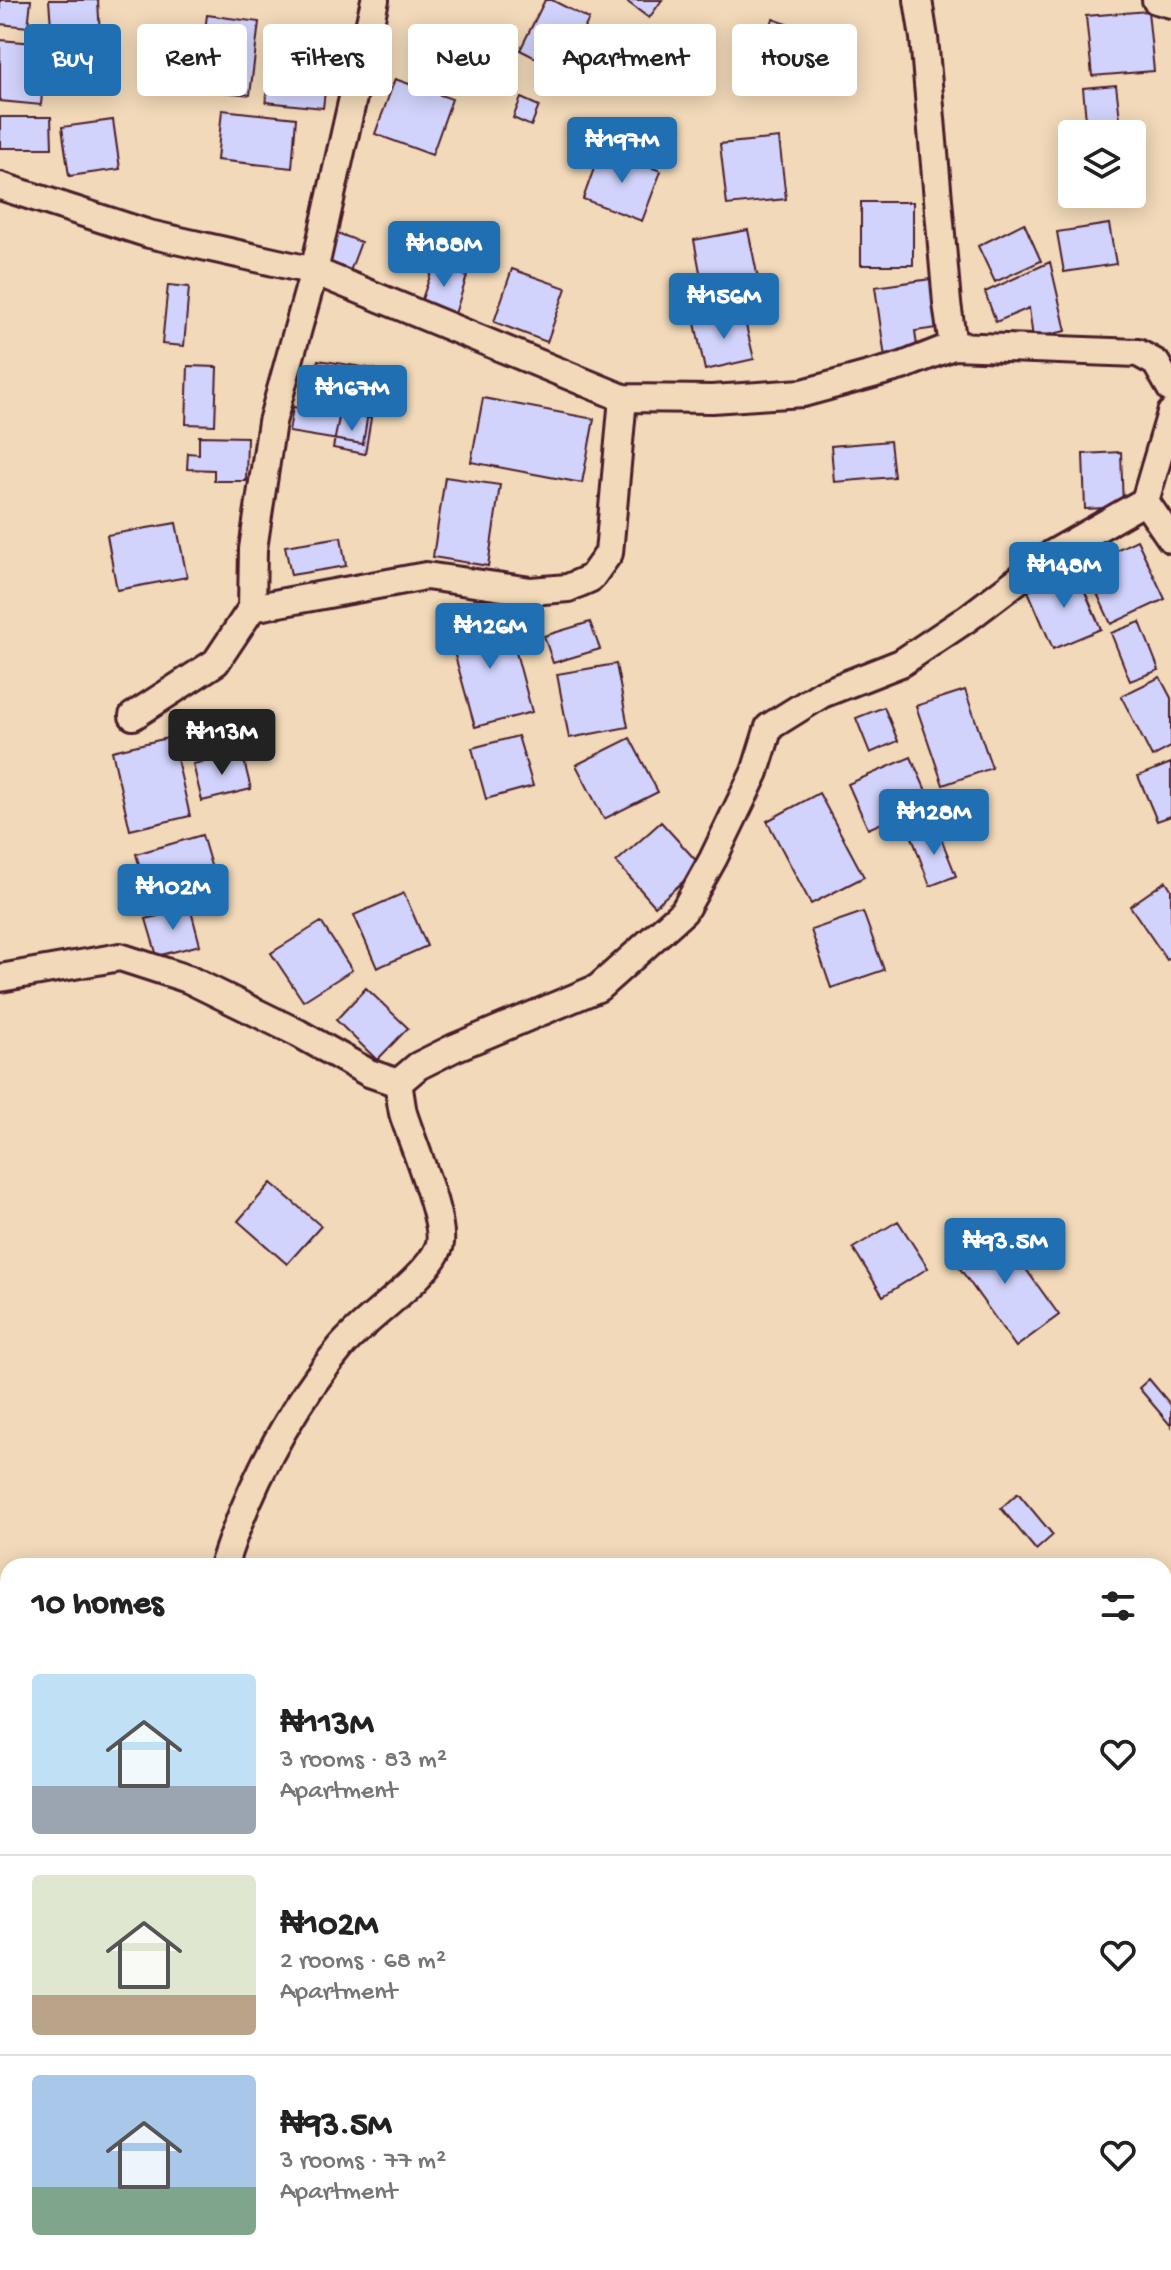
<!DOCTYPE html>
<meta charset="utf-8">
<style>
body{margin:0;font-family:"Gochi Hand",sans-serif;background:#f2f2f2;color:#222;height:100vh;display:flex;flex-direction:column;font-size:30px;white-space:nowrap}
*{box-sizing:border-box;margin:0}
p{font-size:26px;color:#767676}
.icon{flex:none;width:44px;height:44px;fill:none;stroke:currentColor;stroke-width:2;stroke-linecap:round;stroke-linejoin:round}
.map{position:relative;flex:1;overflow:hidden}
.panel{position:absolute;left:0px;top:1558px;width:1172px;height:712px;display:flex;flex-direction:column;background:#fff;border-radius:24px 24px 0 0;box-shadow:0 4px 20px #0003}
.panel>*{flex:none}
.guide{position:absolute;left:24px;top:24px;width:1124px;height:72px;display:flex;gap:16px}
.fabs{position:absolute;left:1058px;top:120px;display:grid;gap:16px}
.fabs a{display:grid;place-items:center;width:88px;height:88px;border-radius:8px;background:#fff;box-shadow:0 4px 20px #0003;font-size:40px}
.price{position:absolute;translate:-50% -68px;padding:0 18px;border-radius:8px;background:#1f6fb2;color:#fff;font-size:26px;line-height:52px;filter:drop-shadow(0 2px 4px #0008)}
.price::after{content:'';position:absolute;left:50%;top:48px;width:24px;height:18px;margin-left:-12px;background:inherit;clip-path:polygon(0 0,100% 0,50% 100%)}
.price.active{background:#222;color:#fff}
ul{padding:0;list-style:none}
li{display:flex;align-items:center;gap:24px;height:200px;padding:0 32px}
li+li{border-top:2px solid #e0e0e0}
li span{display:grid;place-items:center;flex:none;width:224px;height:160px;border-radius:8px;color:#555}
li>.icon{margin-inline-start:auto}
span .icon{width:96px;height:96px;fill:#fffc;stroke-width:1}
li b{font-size:34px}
h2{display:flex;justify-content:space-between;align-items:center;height:96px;padding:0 32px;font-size:34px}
.chip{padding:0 28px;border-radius:8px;background:#fff;box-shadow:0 4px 20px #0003;font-size:28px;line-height:72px}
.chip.active{background:#1f6fb2;color:#fff}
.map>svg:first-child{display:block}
.building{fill:#d1d3fc;stroke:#4a1f2b;stroke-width:2}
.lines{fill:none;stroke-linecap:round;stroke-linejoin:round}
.minor-casing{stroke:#4a1f2b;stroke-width:32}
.minor{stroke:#f1d9b9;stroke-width:26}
</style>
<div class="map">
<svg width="1171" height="2270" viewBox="0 0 1171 2270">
<rect width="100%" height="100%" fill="#f1d9b9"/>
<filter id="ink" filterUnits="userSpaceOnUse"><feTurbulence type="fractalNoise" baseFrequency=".0125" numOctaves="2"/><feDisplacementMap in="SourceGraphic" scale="16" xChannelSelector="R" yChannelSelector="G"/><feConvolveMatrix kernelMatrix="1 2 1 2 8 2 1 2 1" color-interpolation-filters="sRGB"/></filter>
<g filter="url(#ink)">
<path class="building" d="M0 0H31L28 27 0 24Z
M49 0H98L100 36 52 39Z
M545 0H552L589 19 563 72 520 50Z
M625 0H662L649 18Z
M1148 11 1154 71 1092 76 1086 16Z
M207 15 259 22 250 95 197 89Z
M773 19 801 29 780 88 752 78Z
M0 40 46 44 41 105 0 101Z
M272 43 330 49 323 108 266 102Z
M395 79 452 99 432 155 375 134Z
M1116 85 1121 127 1087 131 1083 88Z
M521 98 539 106 531 126 513 118Z
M222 110 296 118 292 168 217 160Z
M0 117H51L52 148H0Z
M113 120 120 169 69 176 62 127Z
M779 138 786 199 727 205 720 144Z
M601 149 661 171 642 221 583 199Z
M861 202H913V265H861Z
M1024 223 1041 261 995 282 978 246Z
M1109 224 1116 264 1064 272 1057 232Z
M748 230 761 293 706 304 694 240Z
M337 233 361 242 349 274 324 264Z
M1050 262 1066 331 1033 338 1029 308 996 322 985 292Z
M434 265 467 276 455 314 421 302Z
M512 269 566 288 547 342 494 322Z
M931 279 937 328 915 331 918 354 885 358 875 287Z
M168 285 189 287 184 346 162 344Z
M743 313 754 359 705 370 695 323Z
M318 360 375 369 363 444 289 432 293 407 310 410Z
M188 366 217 367 215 425 186 424Z
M483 398 594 419 582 483 471 462Z
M340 413 371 418 365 454 333 448Z
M199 436 247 437 246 481H214V470L187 469 188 453 199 454Z
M890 441 894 477 834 482 831 446Z
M1121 452 1123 507 1085 509 1083 454Z
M445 477 500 485 488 566 433 557Z
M176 523 187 577 117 590 107 535Z
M341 537 346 566 291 575 285 546Z
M1137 540 1165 599 1111 624 1084 565Z
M1076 571 1101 629 1053 649 1028 591Z
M506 615 532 712 475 727 448 631Z
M590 622 600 649 553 663 544 636Z
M1140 622 1159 670 1130 681 1111 633Z
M616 664 628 727 569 738 557 674Z
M1160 677 1171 698V747L1152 757 1121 696Z
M965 690 992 768 943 785 916 706Z
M884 707 898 741 870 753 856 718Z
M518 736 533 786 486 799 472 748Z
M172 737 190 816 130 830 112 751Z
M630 738 658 792 604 819 576 765Z
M242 753 251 789 202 801 193 764Z
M911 757 931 802 868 829 848 784Z
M1171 763V816L1157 821 1138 776Z
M819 793 864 877 811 904 767 821Z
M661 822 701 866 655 906 616 862Z
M937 828 956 876 930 886 912 837Z
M202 835 217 886 151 906 136 854Z
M1166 881 1171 889V958L1167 960 1130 906Z
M404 893 427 946 377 968 354 915Z
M190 907 200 945 157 956 146 919Z
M863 912 884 970 831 988 811 930Z
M321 922 352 970 303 1001 271 953Z
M366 988 408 1028 377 1060 336 1020Z
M271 1183 321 1226 287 1264 238 1221Z
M898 1221 928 1268 883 1296 853 1248Z
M994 1225 1059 1315 1016 1347 951 1256Z
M1149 1379 1171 1405V1426L1139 1388Z
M1018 1493 1053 1535 1036 1550 1001 1508Z
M8 1667V1703L6 1704 0 1696V1673Z
M8 1897V1958L0 1951V1905Z"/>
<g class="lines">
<defs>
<path id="minor" d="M918 0 924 38 947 303 953 346 1138 353 1156 363 1171 389
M1156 0 1171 4
M0 186 149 234 314 271 623 398 712 399 803 393 902 366 953 346
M1171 413 1145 501 1171 539
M252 608 426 576 531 591 568 588 591 578 609 553 623 398
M133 716 216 662 252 608 253 549 272 422 314 271 375 0
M0 978 120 957 188 979 298 1033 369 1073 398 1083
M223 1566C249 1487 288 1411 341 1347 364 1319 427 1279 439 1247 448 1225 411 1140 403 1113 401 1103 400 1093 398 1083L418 1066 454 1048 598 988 684 911 713 859 755 772 769 727 822 694 901 663 968 618 1052 554 1145 501
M0 1752 8 1745"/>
</defs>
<use href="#minor" class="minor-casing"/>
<use href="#minor" class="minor"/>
</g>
</g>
</svg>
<div class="fabs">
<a><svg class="icon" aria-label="layers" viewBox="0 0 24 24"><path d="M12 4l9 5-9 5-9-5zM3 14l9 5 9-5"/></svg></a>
</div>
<b class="price" style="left:622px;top:185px">₦197M</b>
<b class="price" style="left:444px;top:289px">₦188M</b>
<b class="price" style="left:724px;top:341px">₦156M</b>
<b class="price" style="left:352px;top:433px">₦167M</b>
<b class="price" style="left:1064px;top:610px">₦148M</b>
<b class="price" style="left:490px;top:671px">₦126M</b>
<b class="price active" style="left:222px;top:777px">₦113M</b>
<b class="price" style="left:934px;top:857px">₦128M</b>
<b class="price" style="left:173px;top:932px">₦102M</b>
<b class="price" style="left:1005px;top:1286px">₦93.5M</b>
<div class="guide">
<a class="chip active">Buy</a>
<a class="chip">Rent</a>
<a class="chip">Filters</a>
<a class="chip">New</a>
<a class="chip">Apartment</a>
<a class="chip">House</a>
</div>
<section class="panel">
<h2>10 homes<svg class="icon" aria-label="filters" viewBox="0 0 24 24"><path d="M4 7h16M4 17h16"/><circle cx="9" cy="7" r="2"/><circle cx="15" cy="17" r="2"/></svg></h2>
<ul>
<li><span style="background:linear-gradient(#bfe0f5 70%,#9aa5b1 0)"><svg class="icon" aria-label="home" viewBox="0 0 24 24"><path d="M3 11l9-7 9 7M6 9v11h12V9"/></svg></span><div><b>₦113M</b><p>3 rooms · 83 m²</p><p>Apartment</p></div><svg class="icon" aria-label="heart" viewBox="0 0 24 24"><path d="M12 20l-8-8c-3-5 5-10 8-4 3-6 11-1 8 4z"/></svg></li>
<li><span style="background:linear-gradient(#dfe7d0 75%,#b9a48a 0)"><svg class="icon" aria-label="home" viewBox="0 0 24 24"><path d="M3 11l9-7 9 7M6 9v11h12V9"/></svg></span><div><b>₦102M</b><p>2 rooms · 68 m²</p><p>Apartment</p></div><svg class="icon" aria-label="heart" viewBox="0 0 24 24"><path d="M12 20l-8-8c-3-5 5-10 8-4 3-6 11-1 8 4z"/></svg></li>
<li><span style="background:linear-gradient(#a9c7e8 70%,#7fa58c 0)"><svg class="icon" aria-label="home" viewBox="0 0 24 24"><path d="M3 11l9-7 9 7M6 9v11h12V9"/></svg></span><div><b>₦93.5M</b><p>3 rooms · 77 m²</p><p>Apartment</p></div><svg class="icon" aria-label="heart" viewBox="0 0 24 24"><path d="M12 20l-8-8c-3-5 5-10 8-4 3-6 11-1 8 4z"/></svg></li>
</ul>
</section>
</div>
